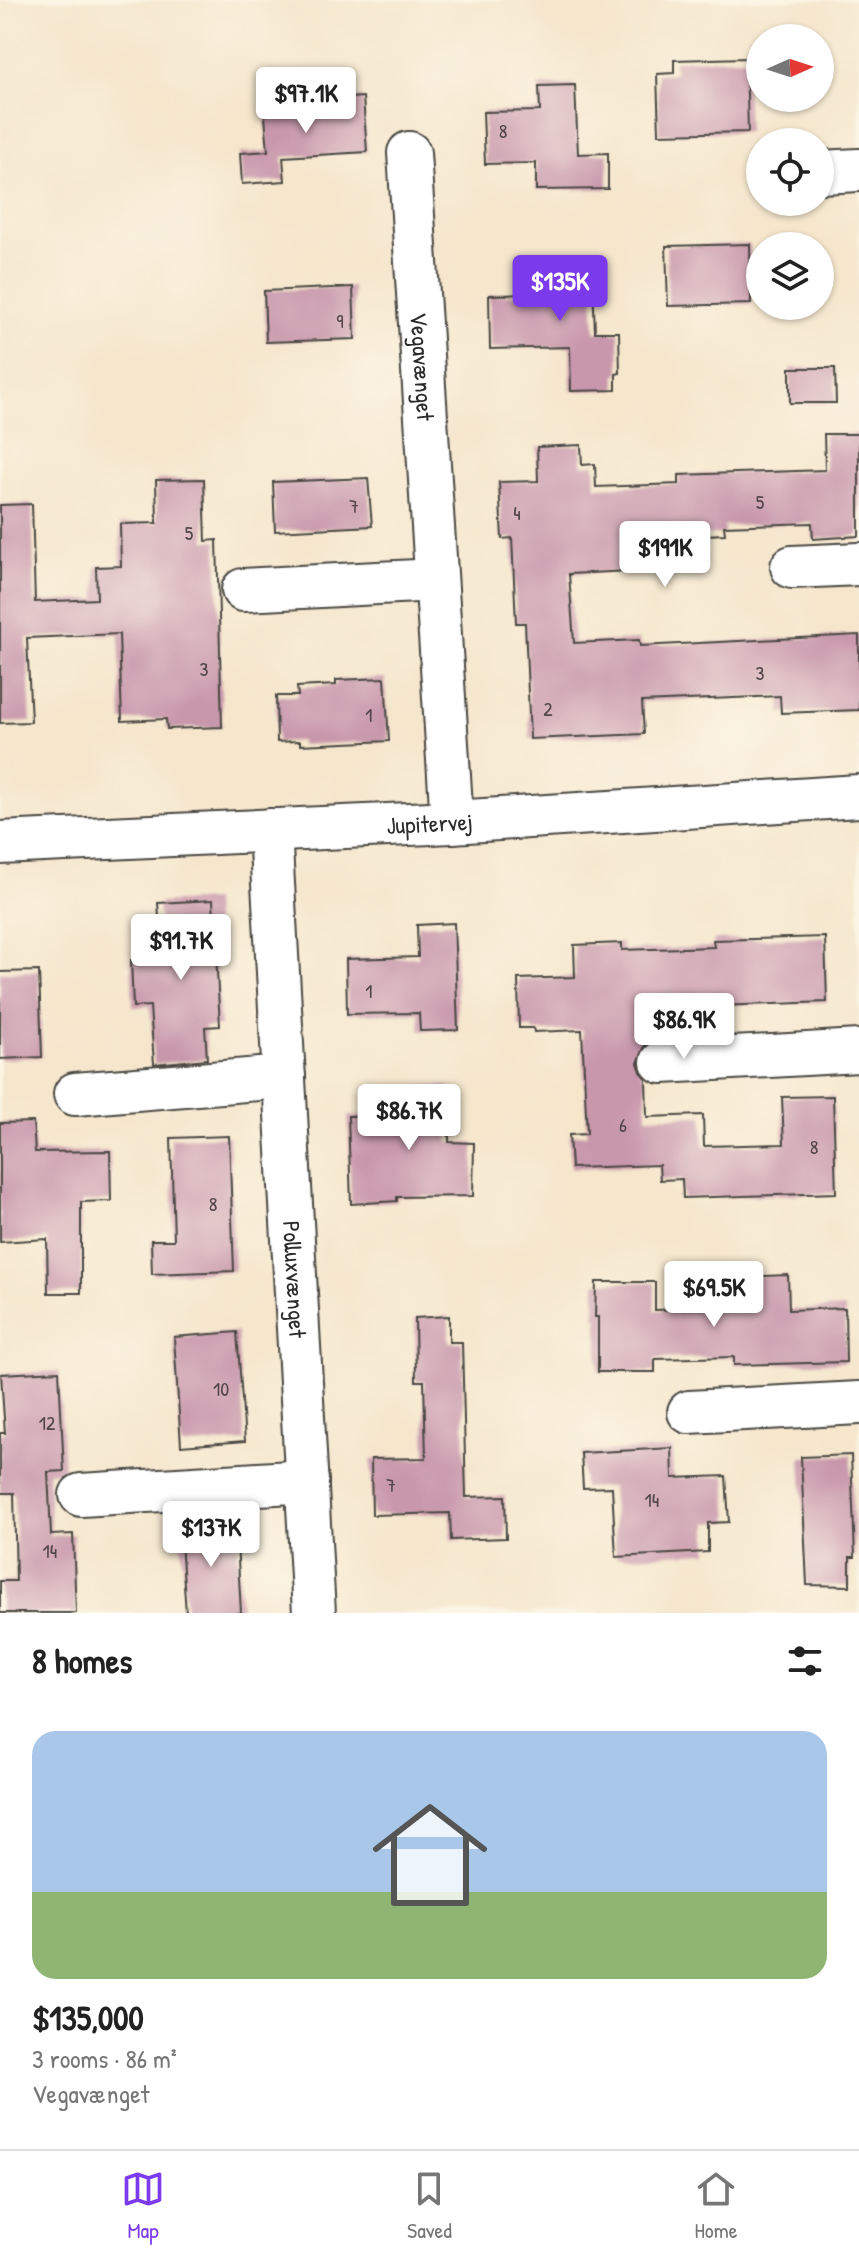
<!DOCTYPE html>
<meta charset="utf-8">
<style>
body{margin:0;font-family:"Patrick Hand",sans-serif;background:#f2f2f2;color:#222;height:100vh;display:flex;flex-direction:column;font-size:30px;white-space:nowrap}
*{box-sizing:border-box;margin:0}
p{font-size:26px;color:#767676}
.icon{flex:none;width:44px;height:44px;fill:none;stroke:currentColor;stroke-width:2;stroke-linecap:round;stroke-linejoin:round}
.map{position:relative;height:1613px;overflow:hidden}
.details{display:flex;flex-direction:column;background:#fff;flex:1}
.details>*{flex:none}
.needle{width:52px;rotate:87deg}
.buttons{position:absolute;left:746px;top:24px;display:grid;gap:16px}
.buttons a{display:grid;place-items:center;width:88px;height:88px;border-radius:50%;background:#fff;box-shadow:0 2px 6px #0004;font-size:40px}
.price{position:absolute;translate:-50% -68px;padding:0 18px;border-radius:8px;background:#fff;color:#222;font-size:26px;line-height:52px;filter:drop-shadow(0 2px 4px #0008)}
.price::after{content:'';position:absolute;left:50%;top:48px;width:24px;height:18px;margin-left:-12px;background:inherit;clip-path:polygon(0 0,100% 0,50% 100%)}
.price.active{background:#7c3aed;color:#fff}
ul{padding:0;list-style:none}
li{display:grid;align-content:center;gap:16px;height:424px;padding:0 32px}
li+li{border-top:2px solid #e0e0e0}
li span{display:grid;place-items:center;height:248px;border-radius:24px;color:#555}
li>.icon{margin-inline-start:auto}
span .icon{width:144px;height:144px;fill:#fffc;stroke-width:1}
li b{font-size:34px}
h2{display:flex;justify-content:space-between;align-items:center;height:96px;padding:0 32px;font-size:34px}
.tabs{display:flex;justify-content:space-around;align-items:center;height:112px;border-top:2px solid #e0e0e0;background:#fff;font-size:22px;color:#767676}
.tabs a{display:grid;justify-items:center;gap:4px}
.tabs .active{color:#7c3aed}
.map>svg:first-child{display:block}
.building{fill:#c897ac}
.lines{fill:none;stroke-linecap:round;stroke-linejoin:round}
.street-casing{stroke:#494743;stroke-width:46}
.street{stroke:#fff;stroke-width:42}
.labels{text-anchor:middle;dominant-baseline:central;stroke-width:6;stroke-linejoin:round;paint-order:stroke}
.number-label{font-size:20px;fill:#52464b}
.street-label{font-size:24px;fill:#2b2b2b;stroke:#fcf5e5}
</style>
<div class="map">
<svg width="859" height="1613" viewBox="0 0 859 1613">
<rect width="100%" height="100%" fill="#fcf5e5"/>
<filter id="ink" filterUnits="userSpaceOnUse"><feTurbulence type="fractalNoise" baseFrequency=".0125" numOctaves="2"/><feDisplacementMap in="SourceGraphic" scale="16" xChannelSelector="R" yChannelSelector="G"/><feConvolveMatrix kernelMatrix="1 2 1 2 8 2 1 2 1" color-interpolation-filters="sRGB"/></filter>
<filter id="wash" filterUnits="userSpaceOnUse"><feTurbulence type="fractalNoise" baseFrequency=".006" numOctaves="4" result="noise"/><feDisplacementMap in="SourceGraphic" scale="32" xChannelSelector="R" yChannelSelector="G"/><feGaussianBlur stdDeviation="1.8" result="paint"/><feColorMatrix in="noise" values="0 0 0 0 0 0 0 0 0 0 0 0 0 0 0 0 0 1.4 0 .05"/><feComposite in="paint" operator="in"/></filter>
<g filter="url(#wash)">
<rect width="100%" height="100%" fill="#f5e6cc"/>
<g id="blocks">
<path class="building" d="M746 58 748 132 659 134 657 74 674 73V60Z
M575 85 578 154 608 153V189L536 190V163L485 164 483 112 540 111 539 86Z
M363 97 367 152 283 157 285 181 242 184 240 153 268 151 264 104Z
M750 244 751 304 668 306 666 246Z
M592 259 595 332H619L620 373 616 374V390L571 391 570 347 490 349 489 295 539 294 538 260Z
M353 287 355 339 266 342 264 291Z
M790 368H835L836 403H790Z
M824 434H859V536L813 539 812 523 724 526 725 534 705 535 707 561 630 566V571L569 574 574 643 639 640 640 646 859 635V710L781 713 780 696 642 702 644 734 530 739 525 623H516L512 538 502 539 499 482 538 481 537 447 581 445 582 465 595 464 596 487 679 484V475L825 470Z
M368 478 372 526 275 531 273 482Z
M204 479 206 541 217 540 222 727 167 729 166 719 122 721 119 634 27 638 31 722 0 723V505L32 504 35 602 97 599 96 567 121 566 120 524 157 523 156 480Z
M385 678 389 741 300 745V741L277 742 276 696H298L297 687 336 685V680Z
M213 900 220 1026 205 1027 207 1059 154 1064 150 1006 133 1007 131 960 162 958 158 903Z
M454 923 458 1030 420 1031 419 1013 347 1014 346 959 418 957 417 925Z
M825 937 827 1002 715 1006 714 997 645 999V1046L638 1063 642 1074 646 1079 647 1117 703 1115 704 1146 784 1144 782 1097 833 1096 836 1193 683 1198 682 1179 660 1180 659 1165 571 1168 569 1135 587 1134 582 1030 534 1032 533 1028H519L518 979 575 977 574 945 622 943V950L714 947 713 940Z
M39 971 42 1057 0 1059V972Z
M448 1086 449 1142 474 1143 473 1196 397 1197V1201L351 1204 348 1116 405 1115 404 1087Z
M33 1122 35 1152 110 1151 111 1201 81 1202V1293H48L47 1239 0 1242V1123Z
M229 1136 234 1271 152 1274 151 1240H174L171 1138Z
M788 1275 789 1310 845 1308 846 1362 734 1365V1357L655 1359V1372H598V1317H595L596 1282H655V1310L743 1307 742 1277Z
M449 1316V1342H462L466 1497 505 1496 506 1538 451 1540 450 1513 372 1515 371 1459 426 1458 424 1381H416L415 1318Z
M237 1332 245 1441 181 1446 174 1337Z
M59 1371 64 1471 48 1472 51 1535 73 1534 76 1613H0V1581H16L14 1493H0V1433H5L1 1374Z
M672 1448 673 1478 726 1476 729 1522 708 1523V1552L616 1557 612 1487 583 1488 581 1453Z
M851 1455 855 1557H850V1586L807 1585 801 1457Z
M236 1524 241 1613H186L180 1528Z"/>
</g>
</g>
<g filter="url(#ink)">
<use href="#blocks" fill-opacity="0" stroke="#494743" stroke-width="2"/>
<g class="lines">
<defs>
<g id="street">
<path id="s1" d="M409 153 452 822"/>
<path d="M820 172 859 170"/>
<path d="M792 567 859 564"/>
<path d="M243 590 436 580"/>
<path id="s2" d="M270 830 314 1613"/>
<path id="s3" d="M0 843 452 822 859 796"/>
<path d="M662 1062 859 1051"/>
<path d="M75 1094 284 1077"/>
<path d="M689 1412 859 1403"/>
<path d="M81 1495 307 1481"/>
</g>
</defs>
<use href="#street" class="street-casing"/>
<use href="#street" class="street"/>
</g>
</g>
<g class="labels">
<g class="number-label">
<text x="503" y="130">8</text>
<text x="340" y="320">9</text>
<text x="760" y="501">5</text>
<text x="354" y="505">7</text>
<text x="517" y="512">4</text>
<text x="189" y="532">5</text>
<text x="204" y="668">3</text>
<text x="760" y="672">3</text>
<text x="548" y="708">2</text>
<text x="369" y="714">1</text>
<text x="369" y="990">1</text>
<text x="623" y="1124">6</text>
<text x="814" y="1146">8</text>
<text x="213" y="1203">8</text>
<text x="221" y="1388">10</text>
<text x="47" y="1422">12</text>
<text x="391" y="1484">7</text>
<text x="652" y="1499">14</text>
<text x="50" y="1550">14</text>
</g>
<g class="street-label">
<text stroke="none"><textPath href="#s1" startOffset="214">Vegavænget</textPath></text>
<text stroke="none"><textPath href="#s3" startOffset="430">Jupitervej</textPath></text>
<text stroke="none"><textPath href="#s2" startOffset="450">Polluxvænget</textPath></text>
</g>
</g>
</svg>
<div class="buttons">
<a><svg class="needle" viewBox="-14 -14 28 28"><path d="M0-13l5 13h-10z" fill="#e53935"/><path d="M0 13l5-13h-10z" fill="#767676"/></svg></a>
<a><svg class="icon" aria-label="locate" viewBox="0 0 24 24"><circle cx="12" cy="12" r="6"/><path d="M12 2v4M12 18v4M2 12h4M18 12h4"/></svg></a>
<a><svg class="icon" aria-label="layers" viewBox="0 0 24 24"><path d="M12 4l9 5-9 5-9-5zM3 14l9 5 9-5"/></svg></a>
</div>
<b class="price" style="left:306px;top:135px">$97.1K</b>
<b class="price active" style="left:560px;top:323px">$135K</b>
<b class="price" style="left:665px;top:589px">$191K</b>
<b class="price" style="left:181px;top:982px">$91.7K</b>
<b class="price" style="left:684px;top:1061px">$86.9K</b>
<b class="price" style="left:409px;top:1152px">$86.7K</b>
<b class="price" style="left:714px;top:1329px">$69.5K</b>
<b class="price" style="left:211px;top:1569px">$137K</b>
</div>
<section class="details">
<h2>8 homes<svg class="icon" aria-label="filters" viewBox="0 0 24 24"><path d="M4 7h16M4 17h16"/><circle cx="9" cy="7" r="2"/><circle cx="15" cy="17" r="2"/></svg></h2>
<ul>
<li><span style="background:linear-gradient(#a9c7e8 65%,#8fb573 0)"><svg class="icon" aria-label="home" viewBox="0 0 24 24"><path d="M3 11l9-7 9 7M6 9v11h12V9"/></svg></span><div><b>$135,000</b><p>3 rooms · 86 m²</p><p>Vegavænget</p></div></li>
</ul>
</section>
<nav class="tabs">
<a class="active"><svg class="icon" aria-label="map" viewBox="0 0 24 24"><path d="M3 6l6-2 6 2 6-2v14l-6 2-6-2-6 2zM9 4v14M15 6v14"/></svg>Map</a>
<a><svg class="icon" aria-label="saved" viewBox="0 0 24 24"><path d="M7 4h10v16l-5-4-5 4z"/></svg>Saved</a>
<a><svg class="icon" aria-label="home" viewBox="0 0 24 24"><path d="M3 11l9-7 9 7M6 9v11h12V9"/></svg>Home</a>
</nav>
